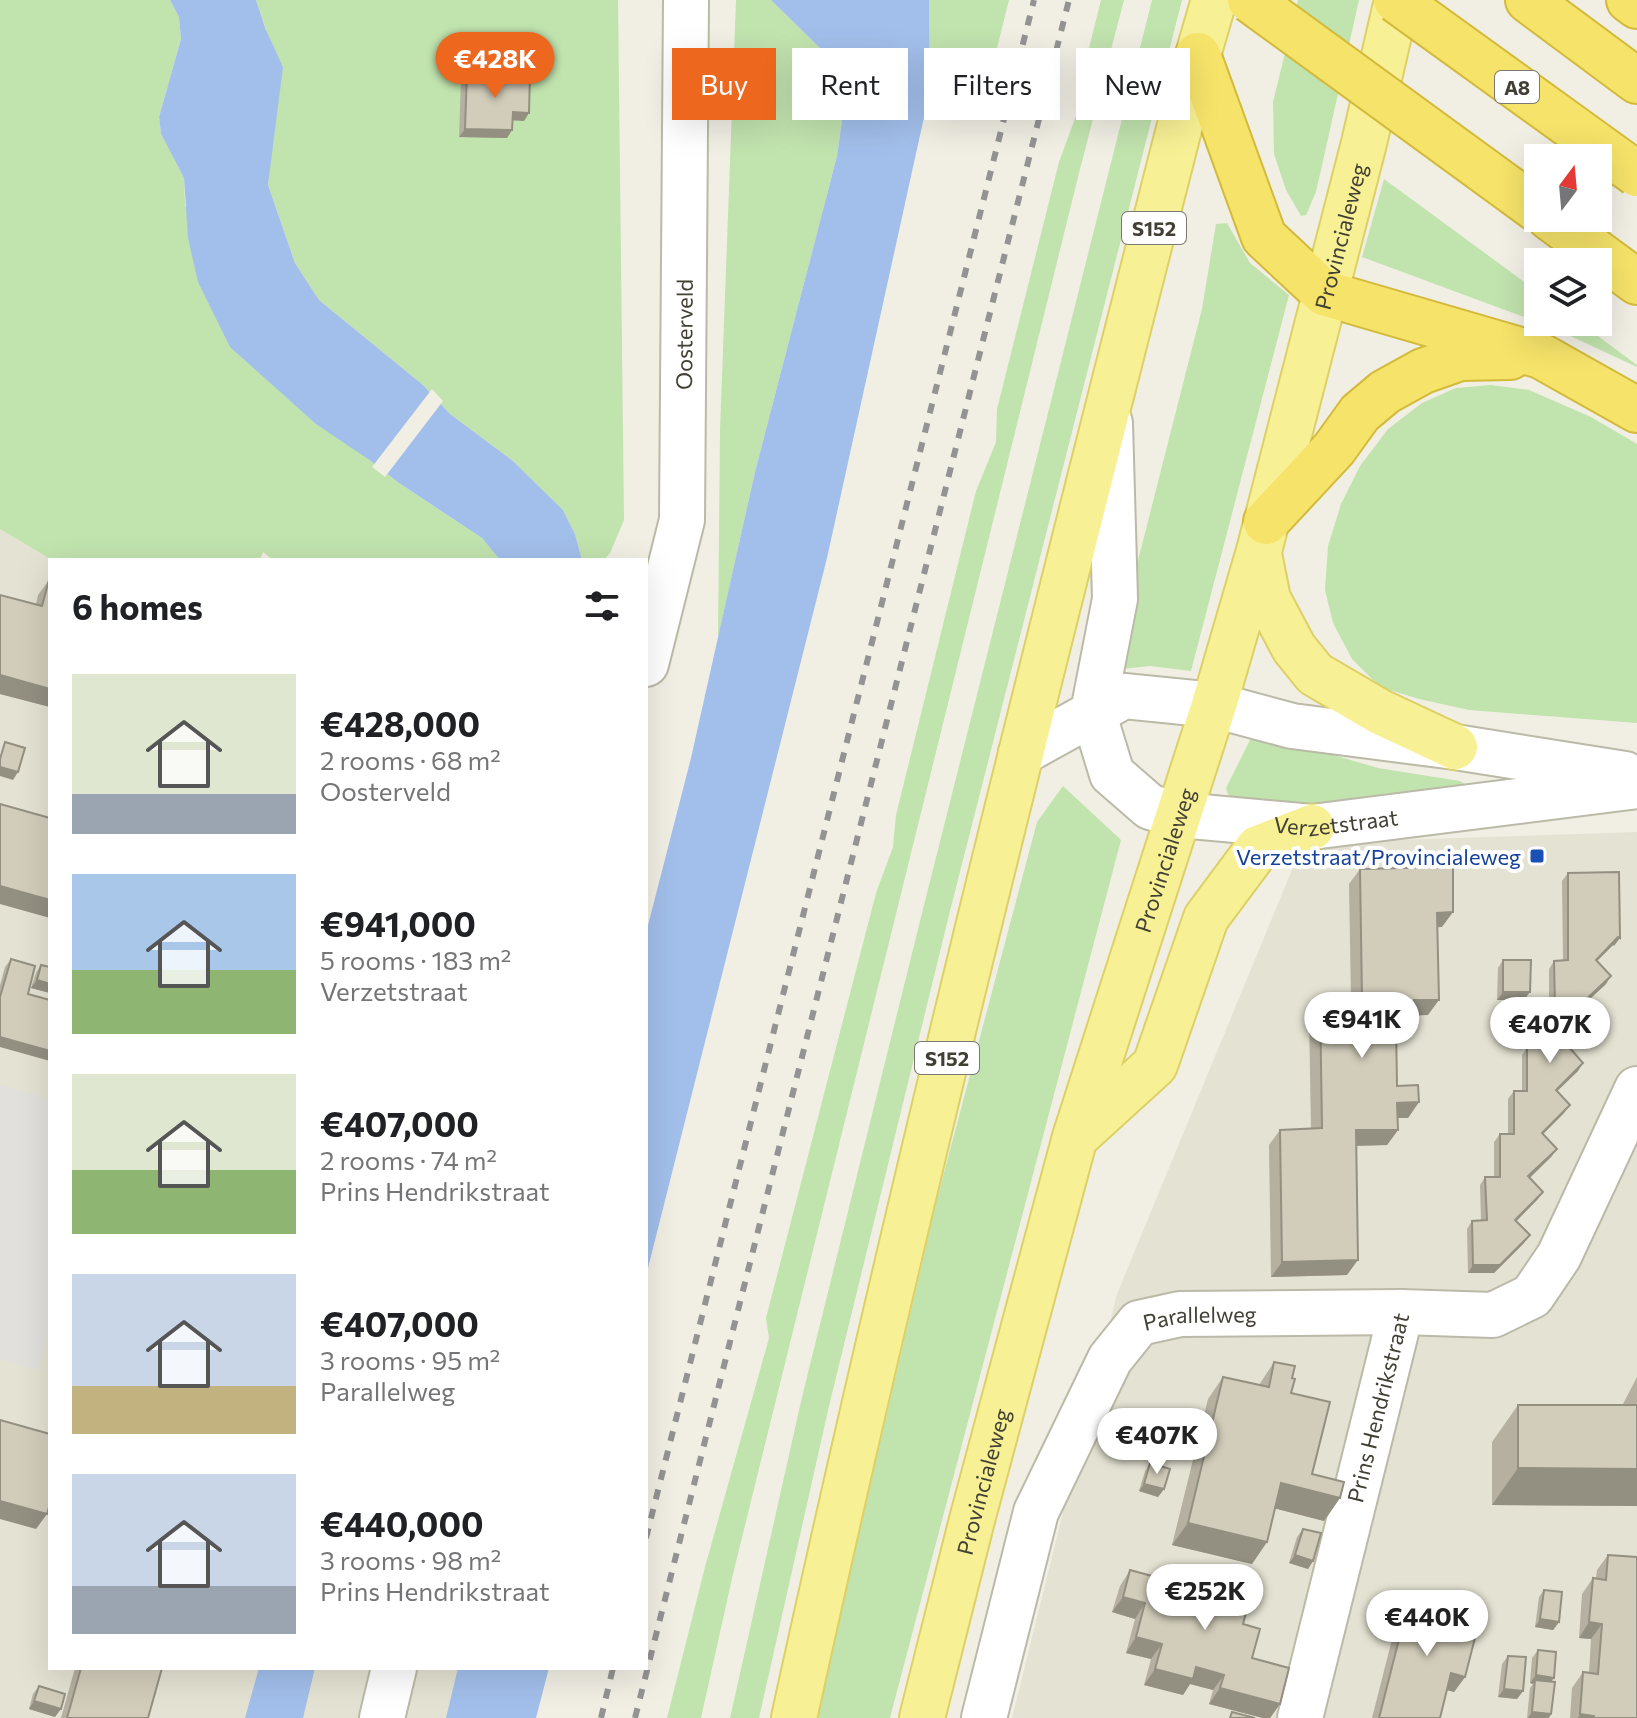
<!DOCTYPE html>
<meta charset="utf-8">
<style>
body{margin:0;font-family:Commissioner,sans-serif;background:#f2f2f2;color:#202124;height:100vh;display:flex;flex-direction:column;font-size:30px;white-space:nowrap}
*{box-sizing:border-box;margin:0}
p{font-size:26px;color:#757577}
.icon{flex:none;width:44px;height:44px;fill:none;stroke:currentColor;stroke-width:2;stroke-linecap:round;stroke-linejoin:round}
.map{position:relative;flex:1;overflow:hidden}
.sheet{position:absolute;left:48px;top:558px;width:600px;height:1112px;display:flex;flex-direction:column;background:#fff;border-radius:0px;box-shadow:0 8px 32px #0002}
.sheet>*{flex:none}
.banner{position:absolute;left:672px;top:48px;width:760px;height:72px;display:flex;gap:16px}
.needle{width:52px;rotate:16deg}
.fabs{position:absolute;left:1524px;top:144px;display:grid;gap:16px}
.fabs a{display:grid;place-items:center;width:88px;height:88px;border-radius:0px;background:#fff;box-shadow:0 8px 32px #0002;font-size:40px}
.price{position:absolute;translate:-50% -68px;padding:0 18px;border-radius:28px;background:#fff;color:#222;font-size:26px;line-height:52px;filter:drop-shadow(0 2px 4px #0008)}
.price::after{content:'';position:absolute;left:50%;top:48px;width:24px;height:18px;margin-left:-12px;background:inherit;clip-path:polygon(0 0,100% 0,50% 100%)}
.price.on{background:#ed671e;color:#fff}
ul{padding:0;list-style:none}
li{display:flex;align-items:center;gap:24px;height:200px;padding:0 24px}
li span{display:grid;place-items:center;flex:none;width:224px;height:160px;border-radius:0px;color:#555}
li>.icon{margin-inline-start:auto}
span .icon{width:96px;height:96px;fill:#fffc;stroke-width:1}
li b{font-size:34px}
h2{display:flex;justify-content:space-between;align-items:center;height:96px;padding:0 24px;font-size:34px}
.tag{padding:0 28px;border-radius:0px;background:#fff;box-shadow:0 8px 32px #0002;font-size:28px;line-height:72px}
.tag.on{background:#ed671e;color:#fff}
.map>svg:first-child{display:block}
.residential{fill:#e4e2d2}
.green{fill:#c1e3ae}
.parking{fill:#e1e0dc}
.water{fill:#a2bfeb}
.pier{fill:#f1efe4}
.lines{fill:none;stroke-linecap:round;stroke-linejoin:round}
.minor-casing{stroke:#bbb9a7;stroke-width:48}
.primary-casing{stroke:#dcd067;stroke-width:48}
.motorway-casing{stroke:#d3ba3b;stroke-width:48}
.minor{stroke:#fff;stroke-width:44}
.primary{stroke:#f8f095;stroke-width:44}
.motorway{stroke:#f5e36a;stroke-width:44}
.rail{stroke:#939393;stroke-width:6;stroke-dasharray:10 10;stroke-linecap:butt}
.motorway-bridge-casing{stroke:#d3ba3b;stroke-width:48;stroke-linecap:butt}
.motorway-bridge{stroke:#f5e36a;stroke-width:44}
.wall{fill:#b5b0a0}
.shaded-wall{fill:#939082}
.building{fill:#d2cdba;stroke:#939082;stroke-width:2}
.transit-dot{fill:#1a4fb4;stroke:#fff;stroke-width:3}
.labels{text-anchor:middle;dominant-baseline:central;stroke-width:8;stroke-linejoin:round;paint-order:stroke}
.shield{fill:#fff;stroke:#7b7971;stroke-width:2}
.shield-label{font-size:20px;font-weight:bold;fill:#424034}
.street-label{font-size:22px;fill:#424034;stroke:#fff}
.transit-label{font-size:22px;fill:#164399;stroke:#fff;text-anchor:end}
</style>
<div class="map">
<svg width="1637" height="1718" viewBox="0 0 1637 1718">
<rect width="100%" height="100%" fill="#f1efe4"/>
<path class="residential" d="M0 529 52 560H50V1668H503L491 1718H0Z
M1637 832V1718H1012L1117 1294 1303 843Z"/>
<path class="green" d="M0 0H170L179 17 181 39 159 117 161 134 184 178 185 206 368 459 399 483 482 538 500 560H273L263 552 260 560H52L0 529Z
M256 0H618L624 520 610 553 604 560H582L575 534 563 510 513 461 450 414 423 385 319 300 295 263 268 185 271 153 266 29Z
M736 0H771L822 50 844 106 837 156 755 472 718 638 720 430Z
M929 0H1009L981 112 930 90Z
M1101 0H1124L1080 169 733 1574 701 1718H667L705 1567 769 1338 766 1318 876 893 893 847 896 815 976 491 996 442 997 409 1059 162 1078 110 1084 68Z
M1152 0H1182L949 915 829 1406 759 1718H730L802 1397 923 909Z
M1298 0H1359L1316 192 1306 215 1301 216 1286 190 1274 154 1273 102Z
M1384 179 1538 292V322H1579L1637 365V367L1551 327 1362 257Z
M1227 223 1250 263 1289 295 1191 671 1150 666 1122 669 1130 592 1202 309 1216 224Z
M1491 385 1529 390 1591 417 1637 444V723L1469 710 1419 699 1380 687 1352 659 1333 623 1325 590 1328 546 1341 504 1360 466 1388 429 1422 403 1456 388Z
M1254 732 1378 768 1460 781 1468 786 1320 810 1277 806 1229 797 1226 788Z
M1063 786 1121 840 890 1718H816L936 1203 1037 822Z"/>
<path class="parking" d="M0 1085 50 1099V1327L38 1370 0 1359Z"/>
<path class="water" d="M170 0H256L266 30 283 67 268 185 295 263 319 300 423 385 450 414 513 461 563 510 575 534 582 560H500L482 538 399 483 368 459 316 424 230 347 198 282 188 238 184 178 161 134 159 117 181 39 179 17Z
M771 0H929L930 90 827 558 646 1276V933L691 758 755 472 837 156 844 106 822 50Z
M259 1668H315L303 1718H245Z
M458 1668H549L536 1718H446Z"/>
<path class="pier" d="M432 389 443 401 385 477 372 467Z"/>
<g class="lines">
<defs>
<g id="minor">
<path id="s1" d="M1110 423 1115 599 1093 712 1112 774 1150 807 1180 815 1312 827 1637 786"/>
<path id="s2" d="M646 664 682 520 686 0"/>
<path d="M1021 753 1124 696 1214 705 1292 726 1455 747 1625 774"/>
<path d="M382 1718 394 1668"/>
<path id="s3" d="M984 1718 1036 1512 1110 1359 1139 1323 1180 1314 1401 1312 1493 1315 1532 1296 1559 1256 1637 1089"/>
<path id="s4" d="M1300 1718 1401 1312"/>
</g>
<g id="primary">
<path d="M1259 554 1268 599 1294 648 1315 674 1380 712 1455 747"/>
<path d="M1077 1136 1155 1065 1206 918 1258 848 1312 827"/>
<path d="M794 1718C916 1161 1056 608 1198 55L1214 0"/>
<path id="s5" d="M922 1718 973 1516 1075 1137 1214 705 1259 551 1364 143 1397 0"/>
</g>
<path id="motorway" d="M1528 0 1637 81
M1629 0 1637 6
M1198 55 1264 237 1324 293 1541 356 1637 410
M1550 218 1637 282
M1266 522 1334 449 1360 413 1385 392 1423 371 1460 358 1510 357"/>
</defs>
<use href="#minor" class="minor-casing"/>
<use href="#primary" class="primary-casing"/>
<use href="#motorway" class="motorway-casing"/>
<use href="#minor" class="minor"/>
<use href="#primary" class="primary"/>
<use href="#motorway" class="motorway"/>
<path class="rail" d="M646 1538 1034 0
M601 1718 613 1668
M635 1718 1069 0"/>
<defs>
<path id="motorway-bridge" d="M1250 0 1538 210
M1396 0 1637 174"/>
</defs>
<use href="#motorway-bridge" class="motorway-bridge-casing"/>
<use href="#motorway-bridge" class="motorway-bridge"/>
</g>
<path class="wall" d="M467 72 524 121 513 120 512 130 507 138 459 137 461 80Z
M49 580 50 707 0 694V595L36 604 38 595Z
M1360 869 1442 927H1437L1428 1015H1414L1415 1022 1404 1038H1396L1397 1086 1419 1102 1408 1118H1398V1130L1387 1145 1356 1146 1347 1275 1271 1277 1269 1145 1280 1130 1311 1129 1309 1015 1320 999 1351 998 1349 884Z
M1568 873 1614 946 1613 945 1597 961 1606 984 1584 1004 1598 1019 1592 1027 1570 1048 1578 1071 1557 1091 1564 1113 1543 1134 1557 1149 1551 1157 1530 1178 1543 1192 1537 1200 1516 1222 1524 1243 1494 1273H1468L1467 1229 1472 1221 1481 1220 1480 1185 1485 1177H1494V1142L1500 1134H1508V1099L1514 1091H1522V1055L1527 1048 1535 1047V1011L1541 1003H1549V969L1554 961H1563L1562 881Z
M11 959 0 1047V985L5 967Z
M1503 960 1524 1000H1497L1498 968Z
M41 965 50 967V993L31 988 36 973Z
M1274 1362 1292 1378 1291 1393 1312 1474 1340 1498 1324 1521 1275 1508 1267 1542 1252 1564 1172 1545 1208 1399 1223 1377 1259 1385Z
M1637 1377V1506L1492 1505V1442L1518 1405H1626L1623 1404Z
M1150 1463 1164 1489 1158 1497 1139 1491 1145 1471Z
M1303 1529 1313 1561 1308 1569 1289 1563 1297 1537Z
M1608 1555 1637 1718H1570L1572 1688 1583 1672 1589 1673 1591 1639 1579 1638 1582 1594 1593 1578 1596 1579 1597 1570Z
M1130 1570 1187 1583 1196 1571 1243 1624 1252 1658 1280 1704 1270 1718H1263L1209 1704 1213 1690 1190 1684 1183 1695 1144 1685 1151 1659 1126 1653 1135 1619 1112 1612 1120 1586Z
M1544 1590 1559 1622 1553 1630 1535 1627 1539 1597Z
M1411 1592 1462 1630 1465 1677 1454 1692 1447 1690 1440 1718H1372L1400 1608Z
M1538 1650 1551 1681 1549 1718H1527L1530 1688 1533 1684 1530 1683 1532 1658Z
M1508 1656 1523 1691 1517 1699 1498 1697 1502 1664Z
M75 1668H162L148 1718H61Z
M39 1686 55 1717 29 1709 33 1694Z"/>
<path class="shaded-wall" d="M513 112 529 113 524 121 507 120Z
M465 129 512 130 507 138 459 137Z
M0 675 50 689V707L0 694Z
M0 767 18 772 13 780 0 776Z
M0 886 50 900V918L0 904Z
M1453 912 1442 927 1426 928 1437 913Z
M1618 937 1620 938 1614 946 1613 945 1590 968 1596 960Z
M1611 976 1606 984 1577 1011 1582 1003Z
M37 980 50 984V993L31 988Z
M1503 992H1530L1524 1000H1497Z
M1414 1000H1439L1428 1015 1403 1016Z
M1598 1019 1592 1027 1563 1055 1569 1047Z
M1415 1022 1404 1038H1385L1396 1023Z
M0 1037 50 1051V1061L0 1047Z
M1583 1063 1578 1071 1550 1098 1556 1090Z
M1419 1102 1408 1118H1387L1397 1103Z
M1570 1105 1564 1113 1536 1141 1542 1133Z
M1356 1130H1398L1387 1145 1345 1146Z
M1557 1149 1551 1157 1523 1184 1528 1176Z
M1543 1192 1537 1200 1509 1228 1515 1220Z
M1530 1235 1524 1243 1494 1273H1468L1473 1265Z
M1358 1260 1347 1275 1271 1277 1282 1262Z
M1518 1468 1637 1469V1506L1492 1505Z
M1281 1483 1340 1498 1324 1521 1265 1506Z
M1144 1484 1164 1489 1158 1497 1139 1491Z
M0 1501 47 1514 36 1529 0 1519Z
M1188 1523 1267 1542 1252 1564 1172 1545Z
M1295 1555 1313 1561 1308 1569 1289 1563Z
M1123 1597 1145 1603 1135 1619 1112 1612Z
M1540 1619 1559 1622 1553 1630 1535 1627Z
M1589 1622 1602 1624 1591 1639 1579 1638Z
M1136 1637 1162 1644 1151 1659 1126 1653Z
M1196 1667 1224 1675 1213 1690 1190 1684 1183 1695 1144 1685 1155 1669Z
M1451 1673 1465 1677 1454 1692 1440 1688Z
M1536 1675 1554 1678 1548 1686 1535 1680 1533 1684 1530 1683Z
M1220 1688 1280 1704 1270 1718H1263L1209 1704Z
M1504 1689 1523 1691 1517 1699 1498 1697Z
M34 1701 61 1709 55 1717 29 1709Z
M1532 1712 1551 1714 1549 1718H1528Z
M1580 1714 1594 1716 1593 1718H1578Z"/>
<path class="building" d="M467 72 530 75 529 113 513 112 512 130 465 129Z
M49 580H50V689L0 675V595L42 606Z
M5 742 25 748 18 772 0 767V759Z
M0 804 50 818V900L0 886Z
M1453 867V912L1437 913 1439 1000H1414L1415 1022 1396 1023 1397 1086 1418 1085 1419 1102 1397 1103 1398 1130H1356L1358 1260 1282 1262 1280 1130 1322 1128 1320 999 1362 998 1360 869Z
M1619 872 1620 938 1618 937 1596 960 1611 976 1582 1003 1598 1019 1569 1047 1583 1063 1556 1090 1570 1105 1542 1133 1557 1149 1528 1176 1543 1192 1515 1220 1530 1235 1500 1265H1473L1472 1221 1487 1220 1485 1177H1500V1134H1514V1091H1527V1048L1541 1047V1003L1555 1004 1554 961 1568 960V873Z
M11 959 35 966 28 994 50 1000V1051L0 1037V997Z
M1503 960H1531L1530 992H1503Z
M41 965 50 967V984L37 980Z
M1274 1362 1295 1366 1292 1378 1295 1379 1291 1393 1330 1402 1312 1474 1344 1482 1340 1498 1281 1483 1267 1542 1188 1523 1223 1377 1269 1387Z
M1518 1405H1637V1469L1518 1468Z
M0 1420 50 1434V1504L47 1514 0 1501Z
M1150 1463 1170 1469 1164 1489 1144 1484Z
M1303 1529 1321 1533 1313 1561 1295 1555Z
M1608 1555 1637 1557V1718H1594V1716L1580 1714 1583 1672 1598 1674 1602 1624 1589 1622 1593 1578 1606 1580Z
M1130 1570 1152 1576 1153 1574 1193 1584 1196 1571 1250 1585 1247 1597 1250 1598 1243 1624 1260 1629 1252 1658 1289 1668 1280 1704 1220 1688 1224 1675 1196 1667 1193 1679 1155 1669 1162 1644 1136 1637 1145 1603 1123 1597Z
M1544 1590 1562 1592 1559 1622 1540 1619Z
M1411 1592 1468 1607 1462 1630 1476 1634 1465 1677 1451 1673 1440 1718H1379Z
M1538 1650 1556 1652 1554 1678 1536 1675Z
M1508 1656 1526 1657 1523 1691 1504 1689Z
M81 1668H162L148 1718H67Z
M1535 1680 1555 1682 1551 1714 1532 1712Z
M39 1686 65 1694 61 1709 34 1701Z
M1232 1712 1255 1718H1230Z"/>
<rect class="transit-dot" x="1529" y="848" width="16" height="16" rx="4"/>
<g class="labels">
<g class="shield">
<rect x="1495" y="71" width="44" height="32" rx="6"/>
<rect x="1122" y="212" width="64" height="32" rx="6"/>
<rect x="915" y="1042" width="64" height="32" rx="6"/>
</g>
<g class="shield-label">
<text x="1517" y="87">A8</text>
<text x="1154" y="228">S152</text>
<text x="947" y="1058">S152</text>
</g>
<g class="street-label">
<text stroke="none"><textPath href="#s5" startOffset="1540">Provincialeweg</textPath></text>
<text stroke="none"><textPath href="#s2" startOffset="334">Oosterveld</textPath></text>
<text stroke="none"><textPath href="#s1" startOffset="594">Verzetstraat</textPath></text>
<text stroke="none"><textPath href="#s5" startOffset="892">Provincialeweg</textPath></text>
<text stroke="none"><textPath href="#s3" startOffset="490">Parallelweg</textPath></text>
<text stroke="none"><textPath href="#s4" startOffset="320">Prins Hendrikstraat</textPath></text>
<text stroke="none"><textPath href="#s5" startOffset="244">Provincialeweg</textPath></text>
</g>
<g class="transit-label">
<text x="1521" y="856">Verzetstraat/Provincialeweg</text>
</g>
</g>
</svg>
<div class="fabs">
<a><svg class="needle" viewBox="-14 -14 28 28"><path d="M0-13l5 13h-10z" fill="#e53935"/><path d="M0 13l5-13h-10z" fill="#757577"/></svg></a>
<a><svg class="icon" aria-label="layers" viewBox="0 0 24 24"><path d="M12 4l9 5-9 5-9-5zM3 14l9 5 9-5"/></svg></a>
</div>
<b class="price on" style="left:495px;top:100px">€428K</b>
<b class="price" style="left:1362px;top:1060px">€941K</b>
<b class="price" style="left:1550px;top:1065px">€407K</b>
<b class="price" style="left:1157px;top:1476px">€407K</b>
<b class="price" style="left:1205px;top:1632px">€252K</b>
<b class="price" style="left:1427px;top:1658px">€440K</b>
<div class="banner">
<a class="tag on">Buy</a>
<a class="tag">Rent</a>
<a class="tag">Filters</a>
<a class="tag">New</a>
</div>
<section class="sheet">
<h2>6 homes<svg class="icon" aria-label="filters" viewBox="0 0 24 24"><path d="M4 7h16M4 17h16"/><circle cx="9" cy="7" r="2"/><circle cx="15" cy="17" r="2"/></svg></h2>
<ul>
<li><span style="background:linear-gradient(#dfe7d0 75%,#9aa5b1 0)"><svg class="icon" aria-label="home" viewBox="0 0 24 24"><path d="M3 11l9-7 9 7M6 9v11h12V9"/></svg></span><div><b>€428,000</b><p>2 rooms · 68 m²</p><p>Oosterveld</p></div></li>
<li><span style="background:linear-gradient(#a9c7e8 60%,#8fb573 0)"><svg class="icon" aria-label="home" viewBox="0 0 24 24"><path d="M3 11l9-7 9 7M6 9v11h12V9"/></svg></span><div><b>€941,000</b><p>5 rooms · 183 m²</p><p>Verzetstraat</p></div></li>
<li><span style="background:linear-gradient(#dfe7d0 60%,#8fb573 0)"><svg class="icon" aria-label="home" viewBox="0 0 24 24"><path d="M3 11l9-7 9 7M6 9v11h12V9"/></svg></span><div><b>€407,000</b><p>2 rooms · 74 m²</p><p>Prins Hendrikstraat</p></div></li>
<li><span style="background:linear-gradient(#c9d6e8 70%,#c2b280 0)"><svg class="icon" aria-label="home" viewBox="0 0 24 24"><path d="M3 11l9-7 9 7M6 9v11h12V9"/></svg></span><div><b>€407,000</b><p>3 rooms · 95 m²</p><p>Parallelweg</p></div></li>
<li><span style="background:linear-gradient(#c9d6e8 70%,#9aa5b1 0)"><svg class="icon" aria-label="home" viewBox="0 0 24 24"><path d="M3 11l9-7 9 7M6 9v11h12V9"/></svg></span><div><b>€440,000</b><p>3 rooms · 98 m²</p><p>Prins Hendrikstraat</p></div></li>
</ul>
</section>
</div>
